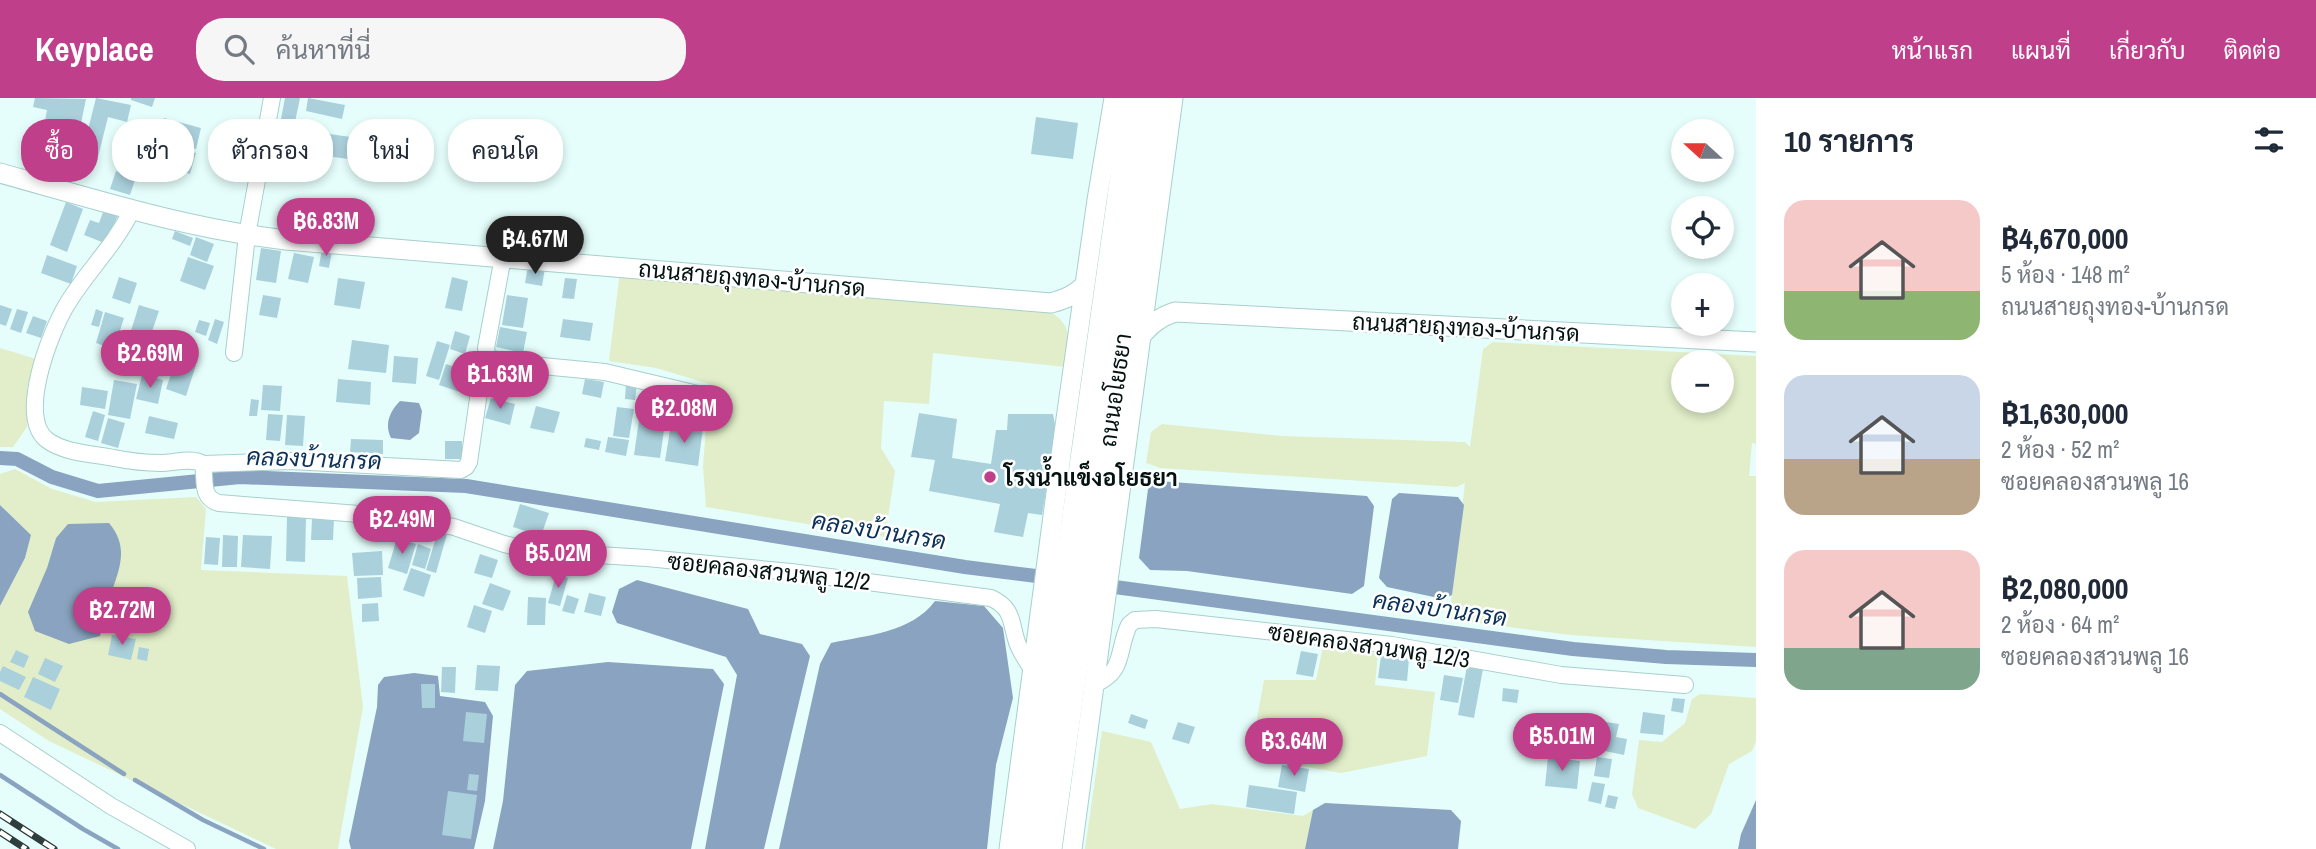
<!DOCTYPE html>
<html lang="th">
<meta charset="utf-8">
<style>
body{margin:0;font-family:"Archivo Narrow",Sarabun,sans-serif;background:#f6f6f7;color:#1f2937;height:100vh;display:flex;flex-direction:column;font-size:26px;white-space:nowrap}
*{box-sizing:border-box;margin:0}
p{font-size:23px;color:#747a83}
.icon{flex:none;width:38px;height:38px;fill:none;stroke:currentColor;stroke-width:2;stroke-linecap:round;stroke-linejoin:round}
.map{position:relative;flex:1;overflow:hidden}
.details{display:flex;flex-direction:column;background:#fff;width:560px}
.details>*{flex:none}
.guide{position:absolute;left:21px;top:21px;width:665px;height:63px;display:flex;gap:14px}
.needle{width:46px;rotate:291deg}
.tools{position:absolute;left:1671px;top:21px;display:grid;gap:14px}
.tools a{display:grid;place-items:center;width:63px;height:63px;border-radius:50%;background:#fff;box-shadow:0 4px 10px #0003;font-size:35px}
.price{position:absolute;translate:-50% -60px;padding:0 16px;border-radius:24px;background:#bf3f8a;color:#fff;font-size:23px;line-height:46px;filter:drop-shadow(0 2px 4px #0008)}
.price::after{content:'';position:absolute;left:50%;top:42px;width:21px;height:16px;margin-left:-10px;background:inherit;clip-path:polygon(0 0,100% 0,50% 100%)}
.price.on{background:#222;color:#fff}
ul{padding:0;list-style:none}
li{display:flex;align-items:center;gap:21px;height:175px;padding:0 28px}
li span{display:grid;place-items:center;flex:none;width:196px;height:140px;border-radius:21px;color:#555}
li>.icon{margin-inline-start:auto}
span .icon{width:84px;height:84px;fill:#fffc;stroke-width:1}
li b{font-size:30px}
h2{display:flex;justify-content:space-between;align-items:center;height:84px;padding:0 28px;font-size:30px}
.chip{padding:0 24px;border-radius:28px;background:#fff;box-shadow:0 4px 10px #0003;font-size:24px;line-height:63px}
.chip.on{background:#bf3f8a;color:#fff}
header{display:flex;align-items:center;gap:42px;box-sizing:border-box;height:98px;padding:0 35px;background:#bf3f8a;color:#fff}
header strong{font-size:33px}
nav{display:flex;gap:38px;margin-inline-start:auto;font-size:24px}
.search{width:490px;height:63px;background:#f6f6f7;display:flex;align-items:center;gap:18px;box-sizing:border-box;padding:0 24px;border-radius:28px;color:#747a83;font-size:26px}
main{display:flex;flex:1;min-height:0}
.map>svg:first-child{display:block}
.green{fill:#e1eec9;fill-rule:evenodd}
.water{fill:#8aa3c0}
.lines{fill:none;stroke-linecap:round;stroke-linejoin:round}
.stream{stroke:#8aa3c0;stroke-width:4.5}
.canal{stroke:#8aa3c0;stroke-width:14}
.building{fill:#aad0dc}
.minor-casing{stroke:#a7d0cc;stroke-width:18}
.tertiary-casing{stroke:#a7d0cc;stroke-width:21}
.secondary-casing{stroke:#a7d0cc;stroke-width:24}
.minor{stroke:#fff;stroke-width:16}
.tertiary{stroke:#fff;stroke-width:19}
.secondary{stroke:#fff;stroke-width:23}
.rail-casing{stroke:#2e3e3c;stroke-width:7}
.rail{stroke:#fff;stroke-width:4.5;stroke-dasharray:13;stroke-linecap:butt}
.poi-dot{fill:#bf3f8a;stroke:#fff;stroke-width:2.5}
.labels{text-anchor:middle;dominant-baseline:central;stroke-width:5;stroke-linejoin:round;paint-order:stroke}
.street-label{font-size:23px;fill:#041311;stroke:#fff}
.poi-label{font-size:23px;font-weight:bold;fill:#041311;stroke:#fff;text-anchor:start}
.water-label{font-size:24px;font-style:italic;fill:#0b3158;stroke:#fff}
</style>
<header>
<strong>Keyplace</strong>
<div class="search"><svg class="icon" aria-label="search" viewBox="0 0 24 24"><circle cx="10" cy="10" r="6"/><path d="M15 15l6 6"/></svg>ค้นหาที่นี่</div>
<nav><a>หน้าแรก</a><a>แผนที่</a><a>เกี่ยวกับ</a><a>ติดต่อ</a></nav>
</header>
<main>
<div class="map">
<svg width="1756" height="751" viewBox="0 0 1756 751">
<rect width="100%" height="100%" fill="#e5fefb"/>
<path class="green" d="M620 173 1048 212C1075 229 1068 241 1066 269L933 255 929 306 884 303 881 350 895 373 885 439 706 409 703 369 709 286 656 270 609 263Z
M1493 244 1756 258V346L1752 345 1749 378H1756V549L1570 537 1449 521 1465 385 1457 389 1160 370 1146 365 1151 334 1162 326 1282 338 1465 344 1470 349 1483 251ZM1684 264H1722V303H1684Z
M0 250 36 261 27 290V329L13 349H0Z
M15 371 52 391 96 404 196 399 206 411 201 472 347 478 363 609 338 751H276L49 643 0 611V508L25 460 31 437 0 407V376ZM56 440 108 503 100 538 47 470Z
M1323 549 1378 555 1375 587 1435 594 1427 658 1341 675 1250 659 1264 582H1316Z
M1700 596 1756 600V643L1752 653 1729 666 1711 716 1695 731 1638 710 1632 696 1639 642 1662 644 1685 625 1692 601Z
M1102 633 1151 644 1180 711 1212 706 1303 718 1313 712 1305 751H1085Z"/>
<path class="water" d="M400 303 419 305 422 313 419 335 410 342 391 340C384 326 390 313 400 303Z
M1158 383 1367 398 1374 408 1364 488 1352 496 1187 473 1150 472 1139 460 1148 391Z
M1399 395 1458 399 1464 407 1452 497 1443 501 1387 489 1379 480 1392 401Z
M0 407 31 437 25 460 0 508Z
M109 425C130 450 119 471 110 499 106 512 103 525 100 538L69 546 35 533 28 514 47 470 56 440 68 426Z
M637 482 748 511 760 536 802 546 810 558 764 751H705L737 577 726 559 617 525 612 514 619 491Z
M935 503 984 508 1003 530 1013 600 996 667 987 751H779L820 566 831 545C867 537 911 535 935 503Z
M608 564 713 571 724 586 691 751H493L503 703 515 587 527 573Z
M414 575 438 578 440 598 485 604 493 618 485 703 474 751H351L349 743 377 609 378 587 384 579Z
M1756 702V751H1738L1741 736Z
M1325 705 1451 712 1461 723 1458 751H1305L1313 712Z"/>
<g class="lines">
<path class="stream" d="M0 596 124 676
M0 677 83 731 118 751
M135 682 203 722 264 751"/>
<path class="canal" d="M0 360 17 361 52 379 98 393 240 379 466 388 965 469 1052 480
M1100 487 1573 551 1666 559 1756 562"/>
</g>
<path class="building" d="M35 0 86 1 79 35 44 28 47 12 33 9Z
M96 0 131 7 127 24 108 19 96 67 80 63Z
M131 0H155L152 9 131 2Z
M285 0H300L295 24 281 21Z
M308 0 345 7 342 21 306 13Z
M1036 19 1078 25 1073 61 1031 56Z
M164 20 201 30 196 51 158 41Z
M308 33 358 40 355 62 305 55Z
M164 45 196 55 190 76 158 67Z
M124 49 143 55 136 77 118 72Z
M116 73 136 79 130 97 110 91Z
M66 104 83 111 67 154 50 147Z
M307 107 347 111 345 131 306 127Z
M105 109 119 114 107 146 84 137 90 122 99 125Z
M175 133 193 140 190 148 172 141Z
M196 139 214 146 207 164 190 157Z
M261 150 281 153 276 185 256 182Z
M322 151 332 153 329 170 319 168Z
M294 155 314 159 308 185 288 181Z
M47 157 77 168 71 186 41 175Z
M188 159 214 168 205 192 180 183Z
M528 168 545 170 542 188 525 185Z
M119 179 137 185 130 206 112 200Z
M452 179 468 183 462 213 445 210Z
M338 180 365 184 360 211 334 207Z
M565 180 577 181 574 201 562 200Z
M263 197 281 200 277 220 259 217Z
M507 197 528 200 523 230 502 227Z
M0 207 12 211 6 228 0 226Z
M139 207 159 213 149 242 130 236Z
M17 211 28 214 21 235 10 231Z
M96 211 103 214 99 229 91 227Z
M105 214 124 220 114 251 96 245Z
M33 218 47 223 41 240 26 235Z
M215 221 224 224 217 246 208 242Z
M563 221 593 225 590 243 560 239Z
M199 222 210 225 206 238 195 234Z
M500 229 527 234 523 255 496 249Z
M455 233 470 238 465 256 450 251Z
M135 240 152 245 147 261 131 256Z
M352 242 389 247 386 275 348 271Z
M437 243 450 247 439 282 426 278Z
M124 257 142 262 137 278 119 273Z
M394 258 418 260 416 286 392 284Z
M176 261 196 267 186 298 166 291Z
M446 266 466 273 460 294 439 287Z
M505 269 522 273 519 287 502 282Z
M142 277 163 282 158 306 136 301Z
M338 281 371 284 370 307 336 304Z
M585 281 604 284 601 300 582 296Z
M114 282 137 286 130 321 108 317Z
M626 285 637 286 635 302 625 301Z
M263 287 282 288 280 313 261 312Z
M82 289 108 293 105 311 80 307Z
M491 300 515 306 510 327 485 320Z
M251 301 259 302 257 318H249Z
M536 308 560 314 554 335 530 330Z
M641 308 667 311 660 360 634 357Z
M617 309 634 311 629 340 613 338Z
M93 313 105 317 98 343 85 339Z
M919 315 957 321 952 360 991 366 996 332H1007L1008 316H1053L1056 332 1042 417 1028 415 1023 439 994 434 1000 406 929 393 935 362 911 359Z
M268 316 283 317 280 343 266 342Z
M287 317 305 318 303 348 285 347Z
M149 318 178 325 174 341 145 335Z
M108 320 125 325 118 350 101 345Z
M671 326 703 330 698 368 665 363Z
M608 339 629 342 626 358 605 354Z
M586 340 601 343 599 352 584 349Z
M351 341 383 342V356L350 354Z
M445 343H462V361H445Z
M520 406 549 415 541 438 513 429Z
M287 419H306L305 464 286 463Z
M312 421H334L333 442H311Z
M365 425 380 426 379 441 363 440Z
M438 433 447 436 436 475 426 472Z
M223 437 238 438 237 469H222Z
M243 437 272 438 270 471 241 469Z
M206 439 220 440 218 467 204 466Z
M397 440 416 446 407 476 388 470Z
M418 446 431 451 425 471 412 467Z
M382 453 383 477 354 478 352 455Z
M480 456 498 462 492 480 474 475Z
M411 470 431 477 424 499 403 492Z
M556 477 568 480 560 508 548 505Z
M381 479 382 499 358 501 357 480Z
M490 485 511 493 503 513 482 506Z
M589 495 606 499 601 518 584 514Z
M567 497 579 501 574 516 562 513Z
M528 499 546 500 545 527H527Z
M378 505 379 523 362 524V506Z
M474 507 492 513 485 535 467 529Z
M112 537 136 541 131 562 108 557Z
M139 549 149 551 147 563 137 561Z
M16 552 29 558 24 570 10 564Z
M1301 553 1318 556 1313 579 1296 576Z
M1381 558 1409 561 1407 583 1378 580Z
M45 560 63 568 55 584 38 576Z
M477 567 500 568 498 593 475 592Z
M3 568 26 579 19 592 0 583V574Z
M1467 568 1483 571 1474 620 1458 617Z
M442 569H456L455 595 441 594Z
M1444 577 1463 580 1458 605 1440 602Z
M33 579 60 591 51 612 24 599Z
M421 586H435V610H422Z
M1503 590 1519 592 1517 605 1502 603Z
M1673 600 1685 601 1683 615 1671 613Z
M466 614 487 616 484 645 463 643Z
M1643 614 1665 617 1663 637 1640 635Z
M1131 616 1148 622 1145 631 1128 625Z
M1600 623 1619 626 1616 639 1627 641 1624 657 1595 651Z
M1178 624 1195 629 1189 646 1172 641Z
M1548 659 1580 663 1577 691 1545 688Z
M1597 659 1612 661 1609 680 1594 678Z
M1282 667 1309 671 1305 694 1278 689Z
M469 676 479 677 477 693 467 692Z
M1592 684 1605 686 1601 706 1588 703Z
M1249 687 1297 694 1294 716 1246 709Z
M448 693 477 697 471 741 442 737Z
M1608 697 1618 699 1615 711 1605 709Z"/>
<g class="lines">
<defs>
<path id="minor" d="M132 112C113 150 86 174 66 208 50 235 17 319 47 342 64 355 94 356 114 360 129 363 146 365 161 365 174 365 192 359 203 366L291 363 461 372 466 369 469 364 481 280 488 260
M503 159 486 250 488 260 511 265 605 274 706 298
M234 255 247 137 272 0
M203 366C206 382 200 400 219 405L410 420 454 429 504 446 532 453 647 460 791 474 991 500C1015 511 1010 526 1018 547 1022 556 1027 564 1033 572
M1093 587C1126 573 1116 555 1129 527L1135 522 1156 521 1392 547 1561 577 1685 587
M0 635 111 708 187 751"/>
<path id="tertiary" d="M0 75C94 101 188 131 286 142L1051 205C1065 201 1075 197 1085 187
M1141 238C1151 226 1160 219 1175 214L1756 244
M1009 751 1063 342 1097 102 1114 0
M1072 751 1173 0"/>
<path id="secondary" d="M1027 751 1133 0
M1050 751 1156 0"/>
</defs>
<use href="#minor" class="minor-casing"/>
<use href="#tertiary" class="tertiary-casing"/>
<use href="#secondary" class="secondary-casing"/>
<use href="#minor" class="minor"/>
<use href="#tertiary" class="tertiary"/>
<use href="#secondary" class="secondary"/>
<defs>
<path id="rail" d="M0 716 54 751
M0 734 26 751"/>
</defs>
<use href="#rail" class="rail-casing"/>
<use href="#rail" class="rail"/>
</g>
<circle class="poi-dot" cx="990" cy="379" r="7"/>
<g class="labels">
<g class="street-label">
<text transform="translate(752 180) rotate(5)">ถนนสายถุงทอง-บ้านกรด</text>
<text transform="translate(1466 229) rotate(3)">ถนนสายถุงทอง-บ้านกรด</text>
<text transform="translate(1115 292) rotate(-82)">ถนนอโยธยา</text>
<text transform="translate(769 473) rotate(6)">ซอยคลองสวนพลู 12/2</text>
<text transform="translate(1369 547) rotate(8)">ซอยคลองสวนพลู 12/3</text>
</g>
<g class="poi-label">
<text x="1004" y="379">โรงน้ำแข็งอโยธยา</text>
</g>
<g class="water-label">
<text transform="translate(314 360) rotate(2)">คลองบ้านกรด</text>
<text transform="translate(879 432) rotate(9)">คลองบ้านกรด</text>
<text transform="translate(1440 510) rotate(8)">คลองบ้านกรด</text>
</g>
</g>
</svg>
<div class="tools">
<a><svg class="needle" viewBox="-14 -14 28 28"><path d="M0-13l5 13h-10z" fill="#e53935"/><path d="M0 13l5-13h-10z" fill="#747a83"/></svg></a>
<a><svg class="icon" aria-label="locate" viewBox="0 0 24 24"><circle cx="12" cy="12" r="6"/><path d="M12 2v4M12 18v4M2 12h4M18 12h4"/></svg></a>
<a>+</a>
<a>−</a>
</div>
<b class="price" style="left:326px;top:160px">฿6.83M</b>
<b class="price on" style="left:535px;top:178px">฿4.67M</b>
<b class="price" style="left:150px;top:292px">฿2.69M</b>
<b class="price" style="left:500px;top:313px">฿1.63M</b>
<b class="price" style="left:684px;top:347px">฿2.08M</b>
<b class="price" style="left:402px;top:458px">฿2.49M</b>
<b class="price" style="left:558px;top:492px">฿5.02M</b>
<b class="price" style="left:122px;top:549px">฿2.72M</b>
<b class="price" style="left:1562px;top:675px">฿5.01M</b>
<b class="price" style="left:1294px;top:680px">฿3.64M</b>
<div class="guide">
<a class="chip on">ซื้อ</a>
<a class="chip">เช่า</a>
<a class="chip">ตัวกรอง</a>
<a class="chip">ใหม่</a>
<a class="chip">คอนโด</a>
</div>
</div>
<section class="details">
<h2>10 รายการ<svg class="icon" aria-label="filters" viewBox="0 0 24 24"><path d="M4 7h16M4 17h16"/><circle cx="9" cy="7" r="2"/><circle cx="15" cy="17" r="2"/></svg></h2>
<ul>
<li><span style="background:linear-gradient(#f6c9c9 65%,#8fb573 0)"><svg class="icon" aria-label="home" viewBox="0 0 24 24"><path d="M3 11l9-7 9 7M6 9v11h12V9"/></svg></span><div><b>฿4,670,000</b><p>5 ห้อง · 148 m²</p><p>ถนนสายถุงทอง-บ้านกรด</p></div></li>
<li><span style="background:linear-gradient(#c9d6e8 60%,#b9a48a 0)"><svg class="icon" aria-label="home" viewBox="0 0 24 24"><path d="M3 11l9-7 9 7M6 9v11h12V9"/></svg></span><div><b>฿1,630,000</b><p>2 ห้อง · 52 m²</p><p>ซอยคลองสวนพลู 16</p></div></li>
<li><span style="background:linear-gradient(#f6c9c9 70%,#7fa58c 0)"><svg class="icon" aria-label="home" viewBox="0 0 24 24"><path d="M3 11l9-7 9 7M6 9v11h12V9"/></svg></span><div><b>฿2,080,000</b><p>2 ห้อง · 64 m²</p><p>ซอยคลองสวนพลู 16</p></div></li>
</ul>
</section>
</main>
